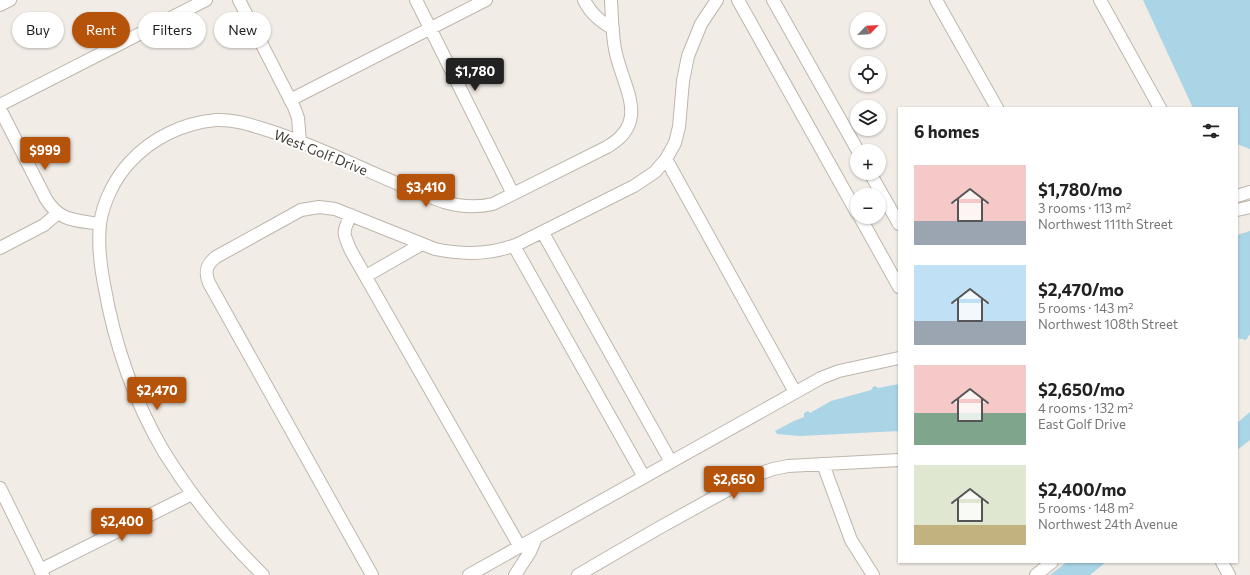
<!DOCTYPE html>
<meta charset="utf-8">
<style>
body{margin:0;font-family:Commissioner,sans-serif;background:#f2f2f2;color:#222;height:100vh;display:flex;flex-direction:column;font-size:15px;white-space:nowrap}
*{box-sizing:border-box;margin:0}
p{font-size:13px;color:#767676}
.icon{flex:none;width:22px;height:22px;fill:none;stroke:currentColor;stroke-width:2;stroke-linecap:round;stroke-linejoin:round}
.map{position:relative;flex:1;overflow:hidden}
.drawer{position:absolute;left:898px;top:107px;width:340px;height:456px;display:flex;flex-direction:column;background:#fff;border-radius:0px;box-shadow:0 1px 3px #0004}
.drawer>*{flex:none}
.top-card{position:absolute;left:12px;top:12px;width:380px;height:36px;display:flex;gap:8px}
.needle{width:26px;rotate:65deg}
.buttons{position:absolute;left:850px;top:12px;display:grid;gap:8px}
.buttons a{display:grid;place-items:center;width:36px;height:36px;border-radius:50%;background:#fff;box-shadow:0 1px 3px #0004;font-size:20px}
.price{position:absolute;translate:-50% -34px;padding:0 9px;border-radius:4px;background:#b45309;color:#fff;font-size:13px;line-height:26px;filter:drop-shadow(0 1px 2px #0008)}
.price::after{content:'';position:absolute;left:50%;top:24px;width:12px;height:9px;margin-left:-6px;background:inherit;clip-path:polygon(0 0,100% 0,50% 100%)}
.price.current{background:#222;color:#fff}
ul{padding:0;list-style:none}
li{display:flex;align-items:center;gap:12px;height:100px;padding:0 16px}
li span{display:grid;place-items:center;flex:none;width:112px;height:80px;border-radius:0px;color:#555}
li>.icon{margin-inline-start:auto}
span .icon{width:48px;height:48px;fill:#fffc;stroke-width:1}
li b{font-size:17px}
h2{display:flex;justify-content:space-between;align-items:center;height:48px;padding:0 16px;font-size:17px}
.pill{padding:0 14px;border-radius:18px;background:#fff;box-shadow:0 1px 3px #0004;font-size:14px;line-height:36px}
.pill.current{background:#b45309;color:#fff}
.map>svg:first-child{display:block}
.water{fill:#aad5e6}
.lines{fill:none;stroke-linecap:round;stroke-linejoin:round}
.minor-casing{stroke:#beb6ad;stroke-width:14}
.minor{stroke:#fff;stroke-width:12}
.labels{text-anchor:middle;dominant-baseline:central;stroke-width:4;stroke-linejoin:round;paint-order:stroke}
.street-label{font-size:14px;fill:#433c36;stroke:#fff}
</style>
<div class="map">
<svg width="1250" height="575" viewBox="0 0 1250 575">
<rect width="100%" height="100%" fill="#f1ece6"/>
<path class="water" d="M1143 0H1250V149L1237 144V108H1193Z
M1250 231V334L1246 340 1237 338V235Z
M899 384V431L800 436 777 434 775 431 794 421 804 417V413L808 411 810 413 831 401 871 390 873 387 875 386 878 388Z
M1250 412V440L1237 450V423Z
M1067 562H1106L1090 575H1050Z"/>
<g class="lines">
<defs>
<path id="minor" d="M239 0 294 107 298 118 300 141
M416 0 513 194
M584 0C591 14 600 21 613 29
M738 0 857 213
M773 0 858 151
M936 0 997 108
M1100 0 1160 108
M0 5 10 0
M290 100 486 0
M0 105 206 0
M0 109 46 199C60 222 76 220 100 224
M666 159 795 392
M870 173 899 224
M1237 196 1250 192
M1237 210 1250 207
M351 215C342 232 343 234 351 251L520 547
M860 217 899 287
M543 233 671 462
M514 246 644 477
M0 248 44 225 58 213
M366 276 422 244
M823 464 851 540 873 575
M0 488 43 575
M1222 562 1229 575
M40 570 192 494
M263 575C225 538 192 497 164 452 134 401 114 342 104 284 100 264 98 244 100 224 103 202 115 178 130 162 152 138 183 123 216 120 233 119 251 125 267 130 328 149 384 181 444 202 461 207 476 208 493 204L607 147C652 121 622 87 615 49 612 33 612 16 611 0
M372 575 209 283C204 271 207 264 216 257L301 210 319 207 335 209 435 249C463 255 491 255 518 244L634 186 655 172 666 159 675 143 679 127 683 81 688 56 701 24 717 0
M469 575 821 378 839 371 899 358
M515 575 530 552 536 538
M578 575 657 529 751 477 773 469 788 466 899 460
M1036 575 1052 562"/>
</defs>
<use href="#minor" class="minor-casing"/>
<use href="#minor" class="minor"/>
</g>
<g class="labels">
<g class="street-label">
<text transform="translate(321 152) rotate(22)">West Golf Drive</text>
</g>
</g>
</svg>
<div class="buttons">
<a><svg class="needle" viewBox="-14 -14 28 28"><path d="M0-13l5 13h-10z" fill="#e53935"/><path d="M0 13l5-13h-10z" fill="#767676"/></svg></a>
<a><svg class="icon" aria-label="locate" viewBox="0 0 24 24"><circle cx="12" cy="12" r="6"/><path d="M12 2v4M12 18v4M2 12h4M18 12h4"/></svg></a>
<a><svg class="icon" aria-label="layers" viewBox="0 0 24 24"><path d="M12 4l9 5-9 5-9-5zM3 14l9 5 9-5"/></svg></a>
<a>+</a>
<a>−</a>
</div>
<b class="price current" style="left:475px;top:92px">$1,780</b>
<b class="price" style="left:45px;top:171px">$999</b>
<b class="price" style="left:426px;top:208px">$3,410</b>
<b class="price" style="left:157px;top:411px">$2,470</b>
<b class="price" style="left:734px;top:500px">$2,650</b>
<b class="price" style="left:122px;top:542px">$2,400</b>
<div class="top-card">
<a class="pill">Buy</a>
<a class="pill current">Rent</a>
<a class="pill">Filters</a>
<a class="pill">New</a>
</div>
<section class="drawer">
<h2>6 homes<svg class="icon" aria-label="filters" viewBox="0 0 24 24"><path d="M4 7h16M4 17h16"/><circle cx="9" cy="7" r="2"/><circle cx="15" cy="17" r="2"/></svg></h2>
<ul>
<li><span style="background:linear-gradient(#f6c9c9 70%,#9aa5b1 0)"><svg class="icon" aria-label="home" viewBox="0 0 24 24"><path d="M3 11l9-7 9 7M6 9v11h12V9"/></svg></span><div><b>$1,780/mo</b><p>3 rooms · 113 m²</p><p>Northwest 111th Street</p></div></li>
<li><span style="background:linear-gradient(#bfe0f5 70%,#9aa5b1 0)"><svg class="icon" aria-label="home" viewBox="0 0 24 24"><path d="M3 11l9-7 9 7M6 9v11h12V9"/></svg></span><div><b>$2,470/mo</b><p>5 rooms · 143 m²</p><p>Northwest 108th Street</p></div></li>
<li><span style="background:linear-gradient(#f6c9c9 60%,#7fa58c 0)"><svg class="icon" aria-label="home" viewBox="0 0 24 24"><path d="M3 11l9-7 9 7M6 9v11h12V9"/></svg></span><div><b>$2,650/mo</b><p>4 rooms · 132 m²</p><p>East Golf Drive</p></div></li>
<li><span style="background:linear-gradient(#dfe7d0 75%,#c2b280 0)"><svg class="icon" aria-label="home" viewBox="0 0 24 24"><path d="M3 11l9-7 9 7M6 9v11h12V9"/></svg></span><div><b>$2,400/mo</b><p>5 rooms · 148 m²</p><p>Northwest 24th Avenue</p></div></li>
</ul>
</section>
</div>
